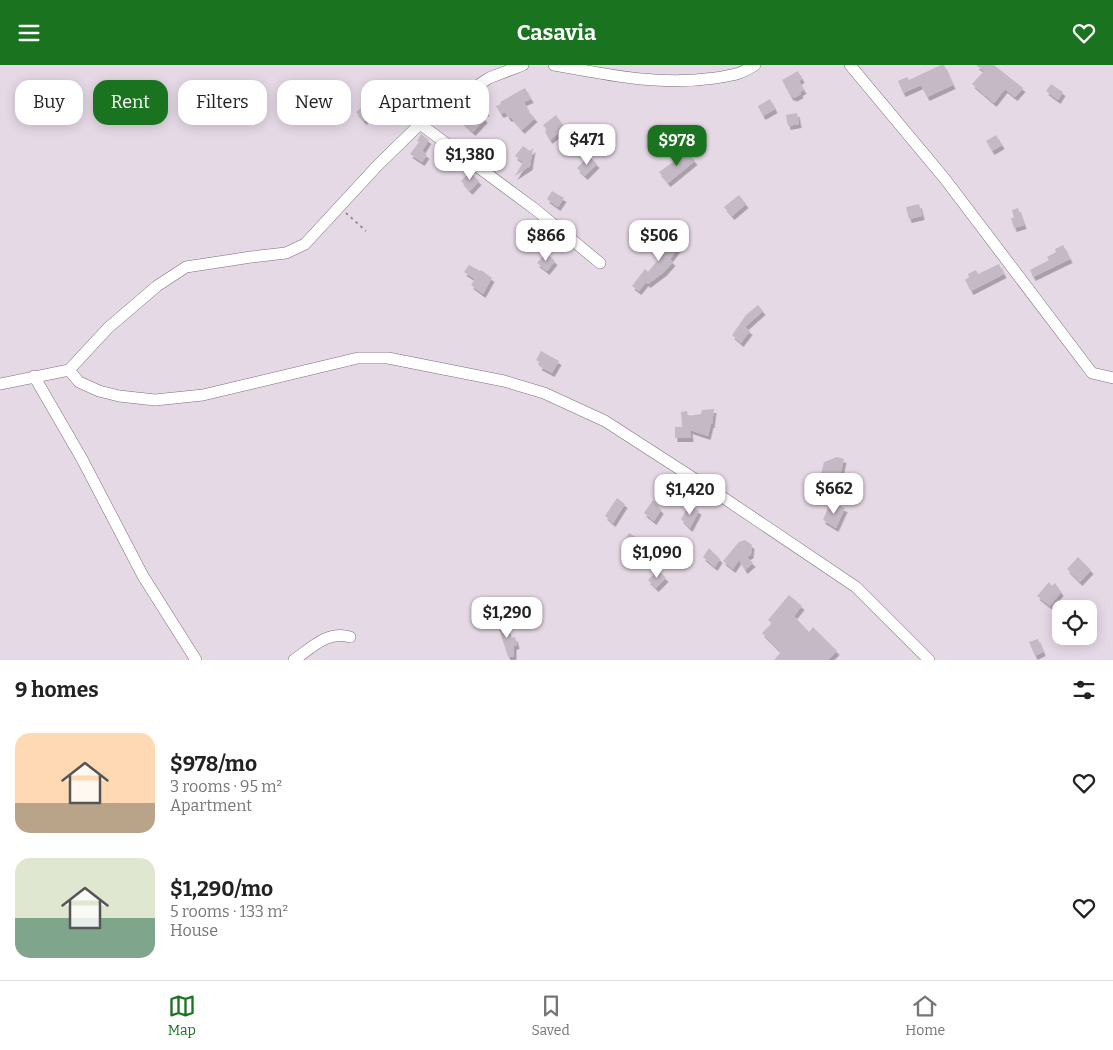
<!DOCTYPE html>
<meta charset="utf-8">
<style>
body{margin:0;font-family:Bitter,serif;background:#f6f6f6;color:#222;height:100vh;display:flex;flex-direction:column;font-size:19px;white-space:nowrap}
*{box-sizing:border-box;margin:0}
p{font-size:16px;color:#767676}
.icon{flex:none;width:28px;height:28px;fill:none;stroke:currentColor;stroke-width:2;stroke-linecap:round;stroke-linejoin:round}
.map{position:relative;height:595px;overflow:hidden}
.details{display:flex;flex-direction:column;background:#fff;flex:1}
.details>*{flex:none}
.hud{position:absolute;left:15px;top:15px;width:500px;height:45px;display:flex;gap:10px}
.controls{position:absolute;left:1052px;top:535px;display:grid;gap:10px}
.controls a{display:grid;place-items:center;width:45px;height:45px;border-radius:10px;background:#fff;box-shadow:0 2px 12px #0003;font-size:25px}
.price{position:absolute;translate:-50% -42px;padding:0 11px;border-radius:10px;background:#fff;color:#222;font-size:16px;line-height:32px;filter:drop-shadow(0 1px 2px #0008)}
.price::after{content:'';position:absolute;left:50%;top:30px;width:15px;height:11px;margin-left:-8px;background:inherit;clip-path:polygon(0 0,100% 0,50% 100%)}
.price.selected{background:#1a731f;color:#fff}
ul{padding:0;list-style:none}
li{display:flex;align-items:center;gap:15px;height:125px;padding:0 15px}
li span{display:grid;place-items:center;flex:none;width:140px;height:100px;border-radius:15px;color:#555}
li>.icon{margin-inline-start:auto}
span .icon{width:60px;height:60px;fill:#fffc;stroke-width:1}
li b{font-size:21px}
h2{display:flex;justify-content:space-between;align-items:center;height:60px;padding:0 15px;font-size:21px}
.chip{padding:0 18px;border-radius:15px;background:#fff;box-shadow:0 2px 12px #0003;font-size:18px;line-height:45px}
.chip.selected{background:#1a731f;color:#fff}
header{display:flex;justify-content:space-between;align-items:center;height:65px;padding:0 15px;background:#1a731f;color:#fff;font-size:22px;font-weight:700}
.tabs{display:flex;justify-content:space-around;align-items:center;height:70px;border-top:1px solid #e0e0e0;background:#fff;font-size:14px;color:#767676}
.tabs a{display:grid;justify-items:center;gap:2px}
.tabs .selected{color:#1a731f}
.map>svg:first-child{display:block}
.building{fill:#c5b9c6;filter:url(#shadow)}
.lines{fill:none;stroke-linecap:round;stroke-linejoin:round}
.minor-casing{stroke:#7b6f7b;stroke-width:12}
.path{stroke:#938993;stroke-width:2;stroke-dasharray:2.5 4;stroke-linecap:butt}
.minor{stroke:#fff;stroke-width:11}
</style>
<header><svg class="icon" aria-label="menu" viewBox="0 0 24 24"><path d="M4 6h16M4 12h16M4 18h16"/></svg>Casavia<svg class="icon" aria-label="heart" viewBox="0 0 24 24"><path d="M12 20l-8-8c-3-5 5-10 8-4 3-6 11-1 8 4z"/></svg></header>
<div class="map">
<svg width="1113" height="595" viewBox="0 0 1113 595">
<defs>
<filter id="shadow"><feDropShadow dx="2.5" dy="4" stdDeviation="0" flood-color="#0004"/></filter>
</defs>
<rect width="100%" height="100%" fill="#e6d9e6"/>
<path class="building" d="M941 0H944L953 20 927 32 921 20 903 28 898 16 907 12 909 15Z
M976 0H994L1023 23 1015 32 1005 24 994 38 972 19 984 6Z
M798 6 802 14 799 16 804 25 800 27 801 29 794 33 793 31 791 32 782 15Z
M1051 19 1063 27 1058 35 1046 26Z
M525 23 531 34 524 37 528 46 535 53 522 65 511 52 509 53 505 47 501 49 496 41 501 39 500 37Z
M478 32 487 47 482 50 485 54 473 67 454 49Z
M770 34 775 44 763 51 758 41Z
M367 38 375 46 364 56 356 47Z
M797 48 799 59 788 61 786 50Z
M556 50 565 63 550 75 545 67 547 65 543 60Z
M421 69 429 75 422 86 427 90 422 97 410 89 419 77 417 76Z
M996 70 1002 80 992 86 986 76Z
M523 81 530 86 533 83 530 101 515 111 523 97 515 91Z
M687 87 695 96 668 118 659 107Z
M589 91 597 99 585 111 577 103Z
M470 107 479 116 470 126 461 116Z
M552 126 564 133 558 142 547 134Z
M739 130 746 139 732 151 724 142Z
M919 139 922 151 909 154 906 142Z
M1018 143 1024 160 1014 163 1011 153H1014L1012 145Z
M665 167 673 177 675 175 680 180 670 194 673 197 664 207 648 219 646 217 639 226 632 221 645 204 648 207 666 185 656 176Z
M1063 180 1070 194 1033 212 1030 205 1049 195 1047 192 1056 187 1055 184Z
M546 188 555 196 547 206 537 198Z
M999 199 1004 209 971 226 965 215 969 212 968 209 976 205 978 209Z
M469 200 480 206 481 205 492 213 483 229 471 220 475 214 464 207Z
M758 240 763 246 745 262 750 266 741 278 732 270 746 250Z
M541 286 559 296 552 308 539 301 541 298 536 295Z
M714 344 712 359H711L708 371 690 365 691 373H675V362H682L681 347 687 346 688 351 701 349 702 345Z
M837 392 844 394 837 425 818 421 824 397Z
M617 433 625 439 613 458 605 451Z
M653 435 661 445 654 456 644 448Z
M830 438 845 443 836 463 823 455Z
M690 439 699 446 690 463 681 454Z
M629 468 639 474 633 486 622 479Z
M745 475 752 480 751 489 747 492 753 498 745 505 739 495 733 504 723 496 739 477Z
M709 483 720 494 715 502 703 492Z
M1078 492 1091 505 1080 517 1067 504Z
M658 505 666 513 656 523 648 515Z
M1049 517 1052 521 1055 518 1061 527 1050 541 1037 531Z
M789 530 802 541 794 551 809 567 813 562 837 586 828 595H774L781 587 762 568 772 558 768 555Z
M505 555 510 573 515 572 517 580 514 581V591L508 592 497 557Z
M1038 574 1043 587 1035 591 1029 577Z"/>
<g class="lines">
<defs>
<path id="minor" d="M554 0C609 10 659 21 715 13 733 10 739 10 755 0
M850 0 945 114 1092 308 1113 313
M420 59 536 145 600 198
M69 305 79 317 99 326 119 331 155 335 203 330 358 293H388L504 316 544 328 605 356 715 427 856 522 929 595
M34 311 82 394 143 511 196 595
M0 319 69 305 108 263 157 221 186 202 251 192 286 188 305 179 378 100 420 59 489 13 523 0
M294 595C311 583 328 565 350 572"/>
</defs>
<use href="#minor" class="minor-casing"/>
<path class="path" d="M346 148 366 166"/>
<use href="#minor" class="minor"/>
</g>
</svg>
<div class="controls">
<a><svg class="icon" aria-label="locate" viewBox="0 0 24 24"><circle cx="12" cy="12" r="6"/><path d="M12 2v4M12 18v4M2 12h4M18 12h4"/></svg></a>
</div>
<b class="price" style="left:587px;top:101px">$471</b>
<b class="price selected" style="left:677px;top:102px">$978</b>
<b class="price" style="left:470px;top:116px">$1,380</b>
<b class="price" style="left:546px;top:197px">$866</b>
<b class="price" style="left:659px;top:197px">$506</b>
<b class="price" style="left:834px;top:450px">$662</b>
<b class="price" style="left:690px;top:451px">$1,420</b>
<b class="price" style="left:657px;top:514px">$1,090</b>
<b class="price" style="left:507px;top:574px">$1,290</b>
<div class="hud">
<a class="chip">Buy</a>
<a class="chip selected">Rent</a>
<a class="chip">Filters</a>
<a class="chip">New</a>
<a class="chip">Apartment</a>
</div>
</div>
<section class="details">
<h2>9 homes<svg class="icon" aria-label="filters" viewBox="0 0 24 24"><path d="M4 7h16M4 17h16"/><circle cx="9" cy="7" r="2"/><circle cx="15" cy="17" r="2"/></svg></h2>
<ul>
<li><span style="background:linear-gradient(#ffd9b3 70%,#b9a48a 0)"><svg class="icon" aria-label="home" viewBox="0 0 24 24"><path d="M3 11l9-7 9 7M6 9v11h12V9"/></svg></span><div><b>$978/mo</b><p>3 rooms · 95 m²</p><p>Apartment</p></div><svg class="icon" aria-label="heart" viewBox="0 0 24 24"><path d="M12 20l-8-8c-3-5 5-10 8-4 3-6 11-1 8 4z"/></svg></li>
<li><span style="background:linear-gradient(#dfe7d0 60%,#7fa58c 0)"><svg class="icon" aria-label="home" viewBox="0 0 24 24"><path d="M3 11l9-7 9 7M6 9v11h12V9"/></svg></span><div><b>$1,290/mo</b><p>5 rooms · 133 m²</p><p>House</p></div><svg class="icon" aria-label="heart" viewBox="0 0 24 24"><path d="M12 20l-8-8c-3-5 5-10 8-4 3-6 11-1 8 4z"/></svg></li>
</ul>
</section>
<nav class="tabs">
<a class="selected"><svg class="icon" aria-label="map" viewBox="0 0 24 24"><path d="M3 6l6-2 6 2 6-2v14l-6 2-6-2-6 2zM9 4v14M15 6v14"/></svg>Map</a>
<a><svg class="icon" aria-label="saved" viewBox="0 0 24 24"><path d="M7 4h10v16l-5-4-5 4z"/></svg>Saved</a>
<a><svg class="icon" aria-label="home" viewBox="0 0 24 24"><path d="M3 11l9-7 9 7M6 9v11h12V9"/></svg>Home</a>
</nav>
